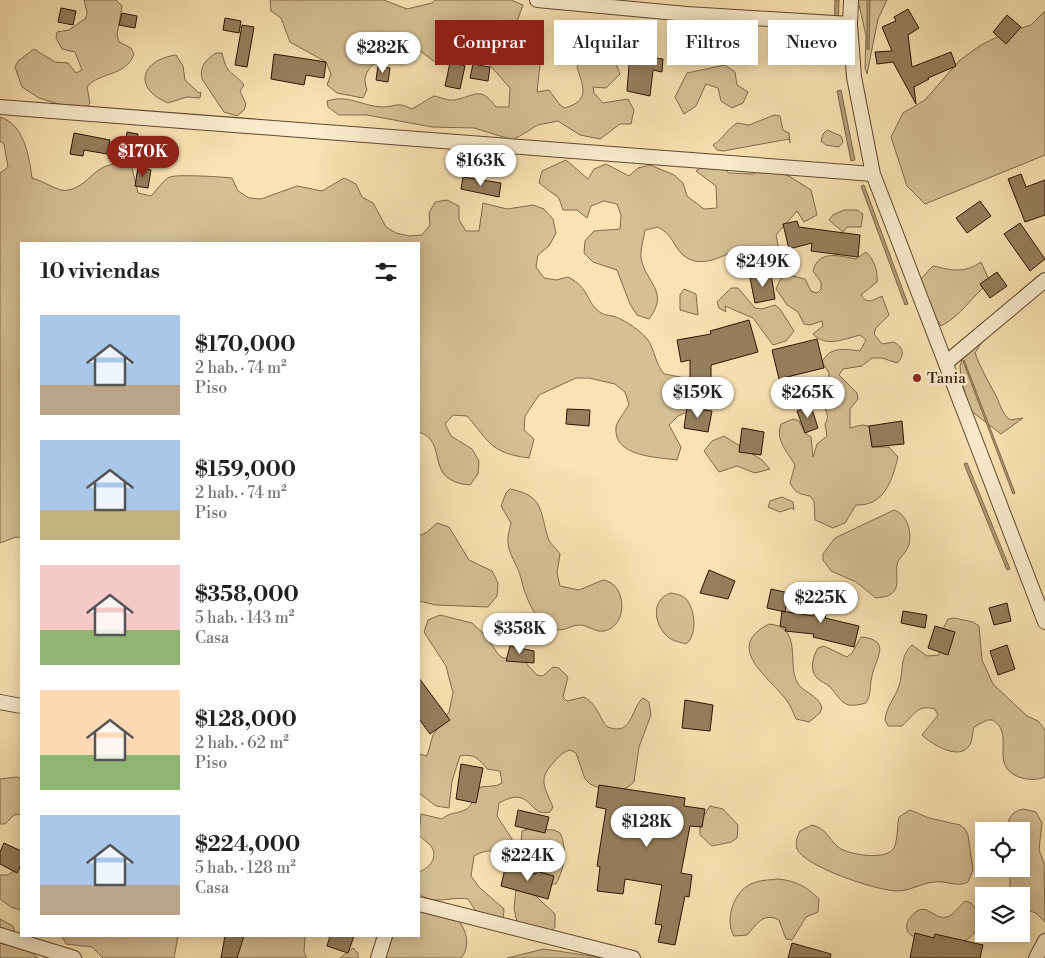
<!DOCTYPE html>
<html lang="es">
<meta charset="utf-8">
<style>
body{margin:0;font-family:"Libre Bodoni",serif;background:#f6f6f6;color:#202124;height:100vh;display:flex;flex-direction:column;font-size:19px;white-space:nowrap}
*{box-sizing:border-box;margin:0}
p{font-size:16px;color:#757577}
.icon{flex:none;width:28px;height:28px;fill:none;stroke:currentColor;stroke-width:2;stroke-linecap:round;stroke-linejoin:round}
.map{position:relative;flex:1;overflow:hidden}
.sheet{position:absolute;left:20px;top:242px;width:400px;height:695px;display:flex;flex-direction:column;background:#fff;border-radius:0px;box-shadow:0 2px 12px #0003}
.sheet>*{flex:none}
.guide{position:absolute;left:435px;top:20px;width:475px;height:45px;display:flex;gap:10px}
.fabs{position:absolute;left:975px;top:822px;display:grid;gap:10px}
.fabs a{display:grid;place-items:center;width:55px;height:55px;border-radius:0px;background:#fff;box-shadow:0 2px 12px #0003;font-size:25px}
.price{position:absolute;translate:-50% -42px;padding:0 11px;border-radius:18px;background:#fff;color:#222;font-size:16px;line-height:32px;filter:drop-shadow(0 1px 2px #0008)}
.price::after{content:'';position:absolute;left:50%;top:30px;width:15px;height:11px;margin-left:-8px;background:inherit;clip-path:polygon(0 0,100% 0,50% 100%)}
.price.active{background:#8f2418;color:#fff}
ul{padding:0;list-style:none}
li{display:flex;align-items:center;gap:15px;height:125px;padding:0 20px}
li span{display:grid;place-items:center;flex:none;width:140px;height:100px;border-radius:0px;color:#555}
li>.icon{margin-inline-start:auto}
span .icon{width:60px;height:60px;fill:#fffc;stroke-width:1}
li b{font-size:21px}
h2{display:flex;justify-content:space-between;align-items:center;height:60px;padding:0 20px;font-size:21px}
.pill{padding:0 18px;border-radius:0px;background:#fff;box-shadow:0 2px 12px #0003;font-size:18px;line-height:45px}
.pill.active{background:#8f2418;color:#fff}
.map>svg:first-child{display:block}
.green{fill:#d6bf95;stroke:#826a4a}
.water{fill:#b49c76;stroke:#7e6647}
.building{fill:#977f5d;stroke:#2d1400}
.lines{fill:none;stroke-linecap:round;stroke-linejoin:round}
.minor-casing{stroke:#60482d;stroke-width:16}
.minor{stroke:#fbecce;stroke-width:14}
.poi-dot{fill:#8f2418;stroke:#fbecce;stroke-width:2}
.labels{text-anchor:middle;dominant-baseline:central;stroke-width:5;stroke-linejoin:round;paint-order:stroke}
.poi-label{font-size:15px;fill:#2d1400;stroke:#fbecce;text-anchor:start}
</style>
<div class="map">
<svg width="1045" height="958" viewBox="0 0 1045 958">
<rect width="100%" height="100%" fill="#f9e2b3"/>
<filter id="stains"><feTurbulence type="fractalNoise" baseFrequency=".004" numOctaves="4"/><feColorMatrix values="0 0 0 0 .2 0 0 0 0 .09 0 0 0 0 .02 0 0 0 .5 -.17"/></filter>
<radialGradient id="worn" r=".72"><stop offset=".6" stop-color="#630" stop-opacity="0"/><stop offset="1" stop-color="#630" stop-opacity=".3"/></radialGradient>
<path class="green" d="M84 0H116L122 6 117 35 119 42 131 48 134 54C126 77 98 72 87 87L90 103 85 109 78 110 39 98 22 87 15 67 18 61 34 49 55 62 68 63 76 73 82 70 75 52 62 49 56 38 57 32 69 30 86 18 87 12Z
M270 0H384L407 9 432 3 435 0H511L523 5 509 43 541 55 537 92 549 90 560 105 565 108C591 100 583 87 577 67L581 61 607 54 613 56 620 74 606 88 593 87 594 93 603 103 628 99 634 110 631 124H620L600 139 580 135 558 121 538 125 513 140 474 128 432 127 367 115H339L328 107 327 101C349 94 361 106 382 107 396 107 397 101 412 109L434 96C440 97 448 101 454 100 476 96 480 85 496 107H509L510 88 488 63 459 51 435 62 404 39 391 44 396 57C377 58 359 70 367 90L363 98 337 93 327 85 331 74 326 62 290 42 281 18 271 11Z
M858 0H887L878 19 867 74 865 68 866 36Z
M1045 11V155L925 204 907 186 891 137 903 113 925 100 960 60 981 45 1005 33 1031 25Z
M216 53H222C227 76 232 70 244 85L240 91 246 104 244 110 237 116 224 112 202 79C199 66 206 60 216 53Z
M176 55 183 66 185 80 199 93 201 92 200 98 187 97 168 103C132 88 141 60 176 55Z
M725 65 735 72 737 85 748 92 743 103 732 108 721 101 718 88 706 84 696 106 684 114 675 97 687 73Z
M774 115 780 116 783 130 789 133 790 143 789 139 723 151 717 150 713 145C724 138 727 129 737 123L749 125Z
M0 117C24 124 29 156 32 178 45 181 58 193 69 190 94 184 97 154 132 168L138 193 151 196C156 191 164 179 170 177 176 174 224 177 232 178L238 191 249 198 261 199 297 186 322 191 344 178 356 184 362 197 373 203 386 227 396 233 409 236 422 235 430 225 429 213 435 202 447 200 459 206V220L466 231H479L483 203 507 209 533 205 544 209 553 219 556 233 549 246 538 255 536 267 544 278 556 280 568 277C591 289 585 302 601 313 606 316 611 315 616 317 626 321 641 331 648 340 655 351 655 363 664 374L702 381 709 393 703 405 678 416 669 425 681 447 677 460C657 457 613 457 616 427 617 421 626 411 629 404L625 392 615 384 589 378H576L539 395 525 416 524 430 534 439 529 458C490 453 490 442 467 416L453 415 445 424 451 436 472 449 479 461 478 474 470 485C422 481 450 442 419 432V244H21V538L16 537 0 543V173L8 167 4 144 0 141Z
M827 130 841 136 843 142 839 147 826 145 821 141 823 134Z
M566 160 588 179 594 169 606 164 629 176 638 168 650 165 674 175 683 183 687 196 704 209 717 208 716 186 696 171 707 163 719 164 729 173 753 174 764 168 789 176 811 190 817 215 804 222 797 211 776 235 781 260 770 268 757 266 741 247C724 256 700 270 683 255 672 244 673 235 658 227L645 230C644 238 640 250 641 258 646 284 670 291 649 319L637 315 630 304 617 270 593 262 584 253 585 241 594 231 620 229 621 215 617 204 604 201 591 206 587 218 577 210H563L559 198 539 183 542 171Z
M844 210H857L863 214 861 227H847L843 232 829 220 833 215Z
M866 252C874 259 878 271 877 282L861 295 865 300 871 301 882 296 889 315 876 328 874 334 882 344 894 342C904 348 905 355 897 363L882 358H872L862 366 843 369 839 375 857 393 858 399 850 409V428L862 425 869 426 872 447H889L898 457C892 480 885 506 856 505L845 523 833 528 815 520 814 501 810 496C800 494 795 493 790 483L795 465C787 451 775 440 781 424L793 419 799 421 805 433 811 437 813 457 817 444 827 436 825 424C833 412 819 403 811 394L812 387 817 383 822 386 828 385 829 373 822 362C830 346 845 349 860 351L866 340 860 335C844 339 826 348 813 334L823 326 822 321 810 325 804 324 798 312 787 305 776 289 781 278 793 276 805 279 811 291 817 293 821 289V282L813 271C819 249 839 256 856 259Z
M981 262 990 282C972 296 961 316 941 326L916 284 933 266C953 270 963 274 981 262Z
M731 288H738L755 308 762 309 775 305 780 309 794 331 786 341 773 345 753 318 725 306 726 312 719 308 717 302Z
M684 289 696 294 698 315 680 310V295Z
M985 337 975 353C980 367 987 379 994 392 1000 402 1001 413 1010 420L1023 418 1001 434 970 410 961 379 960 366 966 347Z
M724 436 762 460 770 469 755 473 737 466 719 472 704 451 712 441Z
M510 489C544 495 540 512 548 538 550 544 556 548 560 554L557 573 560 586 579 590 603 580C627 583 629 626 604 631 595 633 587 624 578 625 572 625 566 630 560 630 537 630 525 596 521 578 518 566 508 553 508 542 507 536 510 529 511 523L501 506 506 493Z
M782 497 793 502 794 510 792 508 780 512 768 507 770 501Z
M894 510C908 514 914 537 907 549 904 555 898 558 897 565 895 574 901 587 891 594 888 597 881 597 876 598L856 582 831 571 823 560V554L835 538Z
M437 523 449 527 469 560 492 571 498 583 497 596 488 607 436 605 419 601V536L427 532Z
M671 593C677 594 682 595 686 599 695 609 698 635 686 644 680 642 672 641 668 637 653 624 651 599 671 593Z
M440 615 472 623 486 636 498 654 503 658 523 660 537 675 543 676 553 667 559 668 568 677 563 697 567 701 584 697C599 705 602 725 608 727 633 737 631 707 643 698L649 702 651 715 639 747 634 782 628 787 622 790 602 789 590 784 585 779 576 753 570 750C563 752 559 756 554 762 537 780 545 787 553 807L550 812C527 818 533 784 499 803L497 816 512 839V852C497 851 488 848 474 856L471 876 479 887 504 909 503 921 479 916 468 899C450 896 436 906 419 894V872C429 868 439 858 431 846 428 842 422 839 419 835L421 814 442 819C450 812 456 814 465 810 472 807 475 795 478 788 486 785 494 788 502 783L500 771 487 769C479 759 474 753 460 756L452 781 449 808 436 806 419 793V754L427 756 433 735 449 712 453 693 446 666 424 632 428 620Z
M954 618 973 622 979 626 982 660 993 684 1027 716 1038 721 1045 730V777C1038 780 1029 780 1022 778 986 767 1017 736 993 720H987L974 727C972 733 973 741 969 746 959 761 931 744 922 735L938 715 935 709C917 704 914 715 902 726H888L885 720C886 707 895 698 899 686 904 671 899 657 912 645L927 656 939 655 942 631 948 619Z
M769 624C803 627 787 663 797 682 803 693 817 694 822 707L820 713 809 722 796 719C793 713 791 706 787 701 771 678 722 648 769 624Z
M861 637C893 640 875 659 872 676 869 687 872 693 866 703 843 709 844 703 830 687 826 683 821 682 817 678 809 670 813 656 818 648L824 646 847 657 852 653Z
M17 777 21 779V814L14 815 5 824H0V779Z
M710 806 723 809 738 825 737 838 731 842 712 846 700 835V822Z
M1023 809 1036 812 1042 823 1039 850 1044 863 1045 922 1036 913 1021 908V896H1010V869H1021V831H1006C1008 820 1011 811 1023 809Z
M910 810 929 818 960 825 965 829 968 835 973 870 968 882C956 888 946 880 934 882 922 883 910 891 897 891 878 891 805 867 797 849 795 843 797 837 800 831L812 825C826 828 828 838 838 847 848 855 887 861 894 848 898 839 897 826 899 817Z
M528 829 554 830 560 833C568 849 564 869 556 884H549L542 874 531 868 521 845 522 831Z
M18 868 21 869V910L11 907 0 899V875H8Z
M778 879C796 881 806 886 819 899L818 912 806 917 792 940 786 939 779 920C763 912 757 924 747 935L734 936C724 920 734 891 751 884 759 880 769 880 778 879Z
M525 886 555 914V927L551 932 518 927 514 908 516 890Z
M419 901C430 906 447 910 456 918 467 929 471 946 461 958H381L384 936H419Z
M965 901 971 903C984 917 979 935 962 942L915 937C911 935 908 934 907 929 906 925 907 922 910 918 926 897 932 921 947 917 954 915 959 906 965 901Z
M0 919 13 926 15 932 14 946 32 953 38 958H0Z
M62 936H178L174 958H103L92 947 66 944Z
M230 936H305L304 952 307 958H228Z
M353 948 358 953V958H340Z
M544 949 604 958H507Z"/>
<path class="water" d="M835 0H839L837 61H833Z
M867 0H870L869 50 867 49Z
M841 90 855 160 851 161 837 91Z
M864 185 908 304 905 305 861 186Z
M964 360 1015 493 1013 494 963 361Z
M967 463 1010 569 1007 570 964 464Z"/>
<path class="building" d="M61 8 76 11 73 25 58 22Z
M908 9 919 28 908 35 912 67 951 52 956 66 928 78 929 79 914 87 916 104 893 62 877 64 875 52 892 51 882 27 896 21 894 17Z
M122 13 137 16 135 28 119 25Z
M1007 15 1021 27 1006 44 993 32Z
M225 18 241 21 239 33 223 30Z
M242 25 254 27 247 67 235 65Z
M453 49 458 50V64L465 66 460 89 445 86Z
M630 53 654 56V58L663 59 662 72 653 70 650 96 627 91Z
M274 54 326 62 324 78 306 75 304 85 271 79Z
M473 64 490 67 488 81 470 78Z
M378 66 390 68 388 82 376 80Z
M127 132 138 134 135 153 124 151Z
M74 133 110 140 107 154 84 150 83 156 70 154Z
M138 167 151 170 148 188 135 186Z
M1021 174 1026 187 1045 180V215L1025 222 1008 179Z
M463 177 501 183 499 197 461 189Z
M980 201 991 216 967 233 956 218Z
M797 221 799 227 860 235 858 257 811 251 812 243 789 249 783 224Z
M1020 223 1045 259 1030 271 1004 234Z
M997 272 1007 286 990 298 980 284Z
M771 274 775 299 755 303 750 278Z
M749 320 758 352 711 365V383H690V360L681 362 677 340 711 334 710 331Z
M817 339 824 368 779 379 772 350Z
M811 406 818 428 805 433 797 411Z
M687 407 712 411 708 432 684 428Z
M567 409 590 410 589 426 566 424Z
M902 421 904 444 872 447 869 426Z
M742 428 764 432 761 455 739 452Z
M709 570 735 581 728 599 700 593Z
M822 588 833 592 825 618 859 626 854 647 813 637 814 634 785 631 786 628 780 626 782 611 813 616Z
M771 589 789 593 785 612 767 608Z
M1007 603 1011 621 994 625 989 608Z
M903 611 927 615 925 628 901 623Z
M935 626 955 632 948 655 928 648Z
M1007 645 1015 669 998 675 990 651Z
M510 646 534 651V663L506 661Z
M419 678 450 720 430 734 419 719Z
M685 700 713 705 710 731 682 728Z
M461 764 483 768 476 803 456 799Z
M599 785 685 798 684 806 705 809 702 827 690 826 681 873 692 875 689 897 685 896 675 945 658 942 662 925 655 924 662 885 625 879 623 894 597 891 600 867 597 866 606 809 596 807Z
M518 810 549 817 545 833 515 826Z
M4 843 21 851V864L17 873 0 864V852Z
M505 868 536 874V871L554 876 548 899 501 886Z
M915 933 934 938 935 934 983 945 980 958H910Z
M225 936H244L237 958H221Z
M330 936H354L348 953 327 946Z
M792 943 831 954 830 958H788Z"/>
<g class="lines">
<defs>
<path id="minor" d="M537 0 687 14 850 24
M851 0 850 24 854 77 873 174 1045 622
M0 107 873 174
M947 362 1045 280
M0 702 21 706
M419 904 633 958
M0 935 74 958
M378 958 385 936
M1036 958 1045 941"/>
</defs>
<use href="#minor" class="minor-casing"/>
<use href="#minor" class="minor"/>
</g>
<circle class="poi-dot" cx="917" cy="378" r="5"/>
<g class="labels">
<g class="poi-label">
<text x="927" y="378">Tania</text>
</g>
</g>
<rect width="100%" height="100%" filter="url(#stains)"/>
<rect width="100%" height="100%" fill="url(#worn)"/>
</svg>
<div class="fabs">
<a><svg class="icon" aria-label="locate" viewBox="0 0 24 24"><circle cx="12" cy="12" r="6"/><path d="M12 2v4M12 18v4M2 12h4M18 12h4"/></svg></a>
<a><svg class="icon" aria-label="layers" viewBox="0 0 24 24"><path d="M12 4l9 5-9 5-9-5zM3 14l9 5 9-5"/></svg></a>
</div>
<b class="price" style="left:383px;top:74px">$282K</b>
<b class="price active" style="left:143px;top:178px">$170K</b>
<b class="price" style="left:481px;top:187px">$163K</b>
<b class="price" style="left:763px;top:288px">$249K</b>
<b class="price" style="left:698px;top:419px">$159K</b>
<b class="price" style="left:808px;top:419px">$265K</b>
<b class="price" style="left:821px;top:624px">$225K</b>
<b class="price" style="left:520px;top:655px">$358K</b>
<b class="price" style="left:647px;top:848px">$128K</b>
<b class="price" style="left:528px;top:882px">$224K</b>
<div class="guide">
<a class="pill active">Comprar</a>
<a class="pill">Alquilar</a>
<a class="pill">Filtros</a>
<a class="pill">Nuevo</a>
</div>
<section class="sheet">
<h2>10 viviendas<svg class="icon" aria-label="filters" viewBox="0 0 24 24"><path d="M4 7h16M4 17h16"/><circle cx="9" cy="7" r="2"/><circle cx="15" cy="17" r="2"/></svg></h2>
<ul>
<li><span style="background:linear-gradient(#a9c7e8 70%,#b9a48a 0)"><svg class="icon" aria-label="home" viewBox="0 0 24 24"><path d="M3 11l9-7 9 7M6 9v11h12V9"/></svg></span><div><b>$170,000</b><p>2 hab. · 74 m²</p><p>Piso</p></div></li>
<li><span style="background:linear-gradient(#a9c7e8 70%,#c2b280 0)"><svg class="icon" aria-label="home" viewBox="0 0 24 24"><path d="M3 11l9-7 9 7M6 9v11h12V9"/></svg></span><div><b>$159,000</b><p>2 hab. · 74 m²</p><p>Piso</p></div></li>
<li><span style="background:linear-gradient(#f6c9c9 65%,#8fb573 0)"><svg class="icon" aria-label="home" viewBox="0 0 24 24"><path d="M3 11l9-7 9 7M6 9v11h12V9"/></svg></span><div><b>$358,000</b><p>5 hab. · 143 m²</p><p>Casa</p></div></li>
<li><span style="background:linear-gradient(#ffd9b3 65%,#8fb573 0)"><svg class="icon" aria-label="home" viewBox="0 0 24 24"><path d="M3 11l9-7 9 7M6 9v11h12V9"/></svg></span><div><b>$128,000</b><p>2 hab. · 62 m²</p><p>Piso</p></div></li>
<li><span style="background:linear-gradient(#a9c7e8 70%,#b9a48a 0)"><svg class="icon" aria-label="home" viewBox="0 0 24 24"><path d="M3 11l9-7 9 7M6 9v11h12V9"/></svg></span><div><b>$224,000</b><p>5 hab. · 128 m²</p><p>Casa</p></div></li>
</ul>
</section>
</div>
